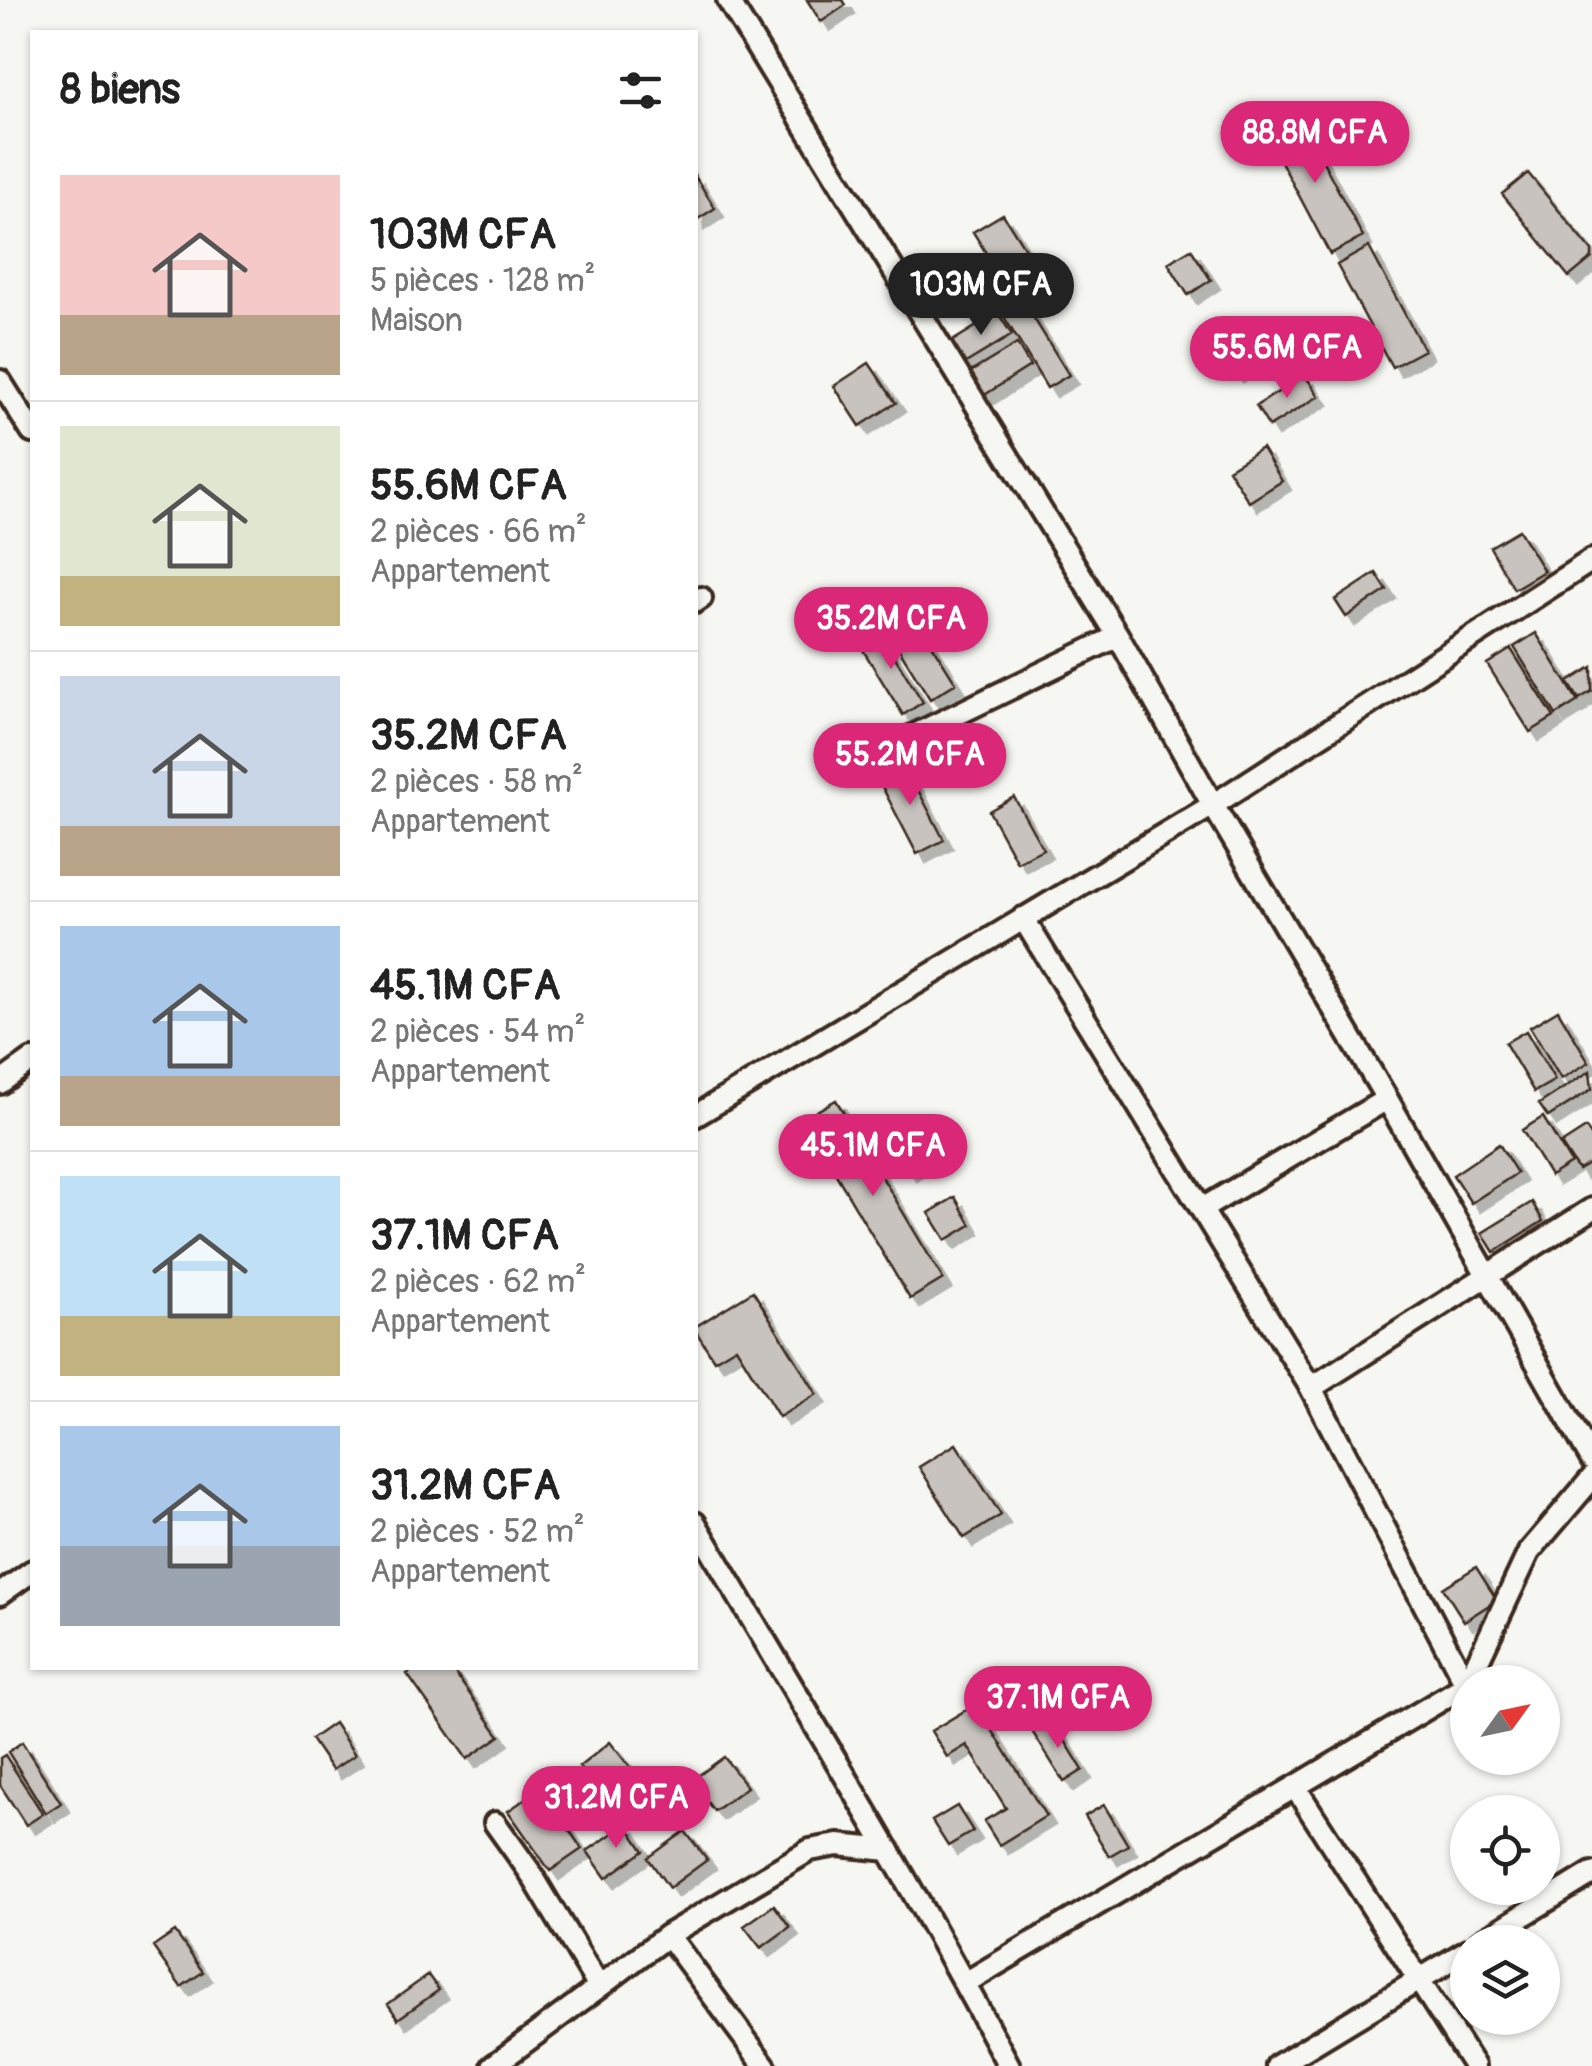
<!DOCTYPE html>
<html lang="fr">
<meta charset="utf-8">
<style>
body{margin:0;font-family:Pangolin,sans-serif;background:#f6f6f6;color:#222;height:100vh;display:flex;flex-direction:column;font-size:38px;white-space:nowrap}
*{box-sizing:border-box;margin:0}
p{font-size:32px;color:#767676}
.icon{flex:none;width:55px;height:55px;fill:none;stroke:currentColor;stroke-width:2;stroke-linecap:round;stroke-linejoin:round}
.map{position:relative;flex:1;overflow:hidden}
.sheet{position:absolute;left:30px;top:30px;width:668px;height:1640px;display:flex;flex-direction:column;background:#fff;border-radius:0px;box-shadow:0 2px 8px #0004}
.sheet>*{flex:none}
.needle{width:65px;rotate:57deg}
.buttons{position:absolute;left:1450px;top:1665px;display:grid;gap:20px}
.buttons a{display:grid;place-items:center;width:110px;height:110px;border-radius:50%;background:#fff;box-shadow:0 2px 8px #0004;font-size:50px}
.price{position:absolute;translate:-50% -85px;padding:0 22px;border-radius:35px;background:#db2777;color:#fff;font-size:32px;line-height:65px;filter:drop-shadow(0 2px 5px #0008)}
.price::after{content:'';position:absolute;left:50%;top:60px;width:30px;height:22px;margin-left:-15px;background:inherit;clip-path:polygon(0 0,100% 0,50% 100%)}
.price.active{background:#222;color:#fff}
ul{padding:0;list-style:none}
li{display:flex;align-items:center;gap:30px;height:250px;padding:0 30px}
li+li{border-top:2px solid #e0e0e0}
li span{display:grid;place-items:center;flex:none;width:280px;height:200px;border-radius:0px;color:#555}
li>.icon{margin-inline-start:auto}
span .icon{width:120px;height:120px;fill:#fffc;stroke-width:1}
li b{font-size:42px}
h2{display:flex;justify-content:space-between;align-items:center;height:120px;padding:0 30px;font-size:42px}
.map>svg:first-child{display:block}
.building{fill:#c8c3be;stroke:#3b2a1e;stroke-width:2.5;filter:url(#shadow)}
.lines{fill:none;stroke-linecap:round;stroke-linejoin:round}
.minor-casing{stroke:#3b2a1e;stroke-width:28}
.minor{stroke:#f6f6f2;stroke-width:20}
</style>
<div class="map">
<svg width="1592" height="2066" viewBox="0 0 1592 2066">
<defs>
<filter id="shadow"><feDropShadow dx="9" dy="9" stdDeviation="0" flood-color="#0004"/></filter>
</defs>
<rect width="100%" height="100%" fill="#f6f6f2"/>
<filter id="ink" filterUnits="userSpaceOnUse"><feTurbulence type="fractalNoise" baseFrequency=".01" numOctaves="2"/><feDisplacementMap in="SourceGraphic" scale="20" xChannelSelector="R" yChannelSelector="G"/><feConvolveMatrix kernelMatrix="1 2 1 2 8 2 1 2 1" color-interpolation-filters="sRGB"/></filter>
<g filter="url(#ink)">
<path class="building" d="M807 0H843L846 5 821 22Z
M1300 118 1363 237 1330 254 1267 135Z
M1528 173 1592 251V258L1569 277 1502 194Z
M695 176 715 208 695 221Z
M1003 214 1037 268 1007 287 973 232Z
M1369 247 1424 350 1392 367 1337 265Z
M1191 249 1211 280 1188 295 1168 263Z
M1022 299 1069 375 1047 388 1001 312Z
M998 313 1012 335 964 364 951 342Z
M1247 324 1266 354 1234 373 1216 344Z
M1017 344 1030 366 983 396 969 373Z
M869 363 896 403 860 426 834 386Z
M1305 375 1319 396 1269 427 1256 406Z
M1262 448 1282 481 1249 502 1228 469Z
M1519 530 1544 571 1514 589 1490 547Z
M1376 573 1387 590 1346 617 1335 600Z
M910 609 956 683 930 699 884 625Z
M878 630 923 702 903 715 858 642Z
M1536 633 1578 701 1556 715 1514 647Z
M1511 649 1554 717 1530 732 1487 664Z
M1592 667V691L1579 699 1568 682Z
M903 761 944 840 917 854 876 775Z
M1014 797 1043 849 1017 862 989 811Z
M1558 1010 1589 1062 1561 1079 1530 1027Z
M1526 1031 1555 1080 1534 1092 1505 1043Z
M1590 1071 1592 1089 1548 1117 1539 1104Z
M836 1100 943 1279 910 1299 803 1119Z
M1543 1117 1571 1163 1550 1176 1522 1130Z
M1586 1128 1592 1137V1162L1578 1170 1561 1144Z
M914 1130 931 1157 908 1172 890 1145Z
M1499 1144 1517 1173 1471 1203 1453 1175Z
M955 1197 971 1225 946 1240 929 1213Z
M1532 1202 1543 1221 1494 1252 1482 1233Z
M753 1291 817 1394 779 1417 736 1347 714 1360 695 1330V1327Z
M956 1444 1001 1515 964 1538 919 1467Z
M1476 1567 1497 1600 1464 1621 1443 1588Z
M417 1668H451L500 1736 467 1759 407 1674Z
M976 1704 1046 1816 999 1845 984 1821 1006 1808 967 1745 947 1757 931 1731Z
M1053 1721 1083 1770 1064 1782 1033 1733Z
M334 1723 355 1755 332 1770 311 1739Z
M22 1742 61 1803 46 1813 8 1752Z
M610 1742 632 1770 601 1794 579 1767Z
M5 1755 43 1814 26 1825 0 1785V1758Z
M724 1757 747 1787 714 1811 691 1781Z
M541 1788 582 1849 550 1871 508 1811Z
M1104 1805 1128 1845 1109 1856 1085 1816Z
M957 1806 973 1831 948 1846 932 1821Z
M626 1824 644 1851 606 1878 587 1851Z
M685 1831 707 1860 669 1888 648 1858Z
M774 1905 790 1927 761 1948 744 1926Z
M175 1932 203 1972 181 1987 153 1947Z
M428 1975 439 1990 398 2019 388 2004Z"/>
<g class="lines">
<defs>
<path id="minor" d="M728 0 1118 636 1213 805 1387 1099 1592 1460
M0 381 32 432
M695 602 701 598
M861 761 1118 636
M1023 918 1311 1388 1467 1686
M0 1083 32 1060
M695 1116 1213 805 1592 560
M1202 1209 1387 1099
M1311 1388 1592 1209
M695 1523C801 1703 911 1881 1009 2066
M0 1594 32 1571
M1468 1682 1529 1552 1592 1478
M1295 1787 1474 2066
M495 1823 530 1872 599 1987 668 1935 810 1850 838 1845 889 1850
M668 1935 765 2066
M1480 1942 1592 1873
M965 1983 1468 1684
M493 2066 599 1987
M1277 2066 1468 1950"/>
</defs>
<use href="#minor" class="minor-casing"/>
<use href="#minor" class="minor"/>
</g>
</g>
</svg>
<div class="buttons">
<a><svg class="needle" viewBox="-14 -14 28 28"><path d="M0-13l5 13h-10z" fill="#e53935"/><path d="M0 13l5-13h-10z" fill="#767676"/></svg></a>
<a><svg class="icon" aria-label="locate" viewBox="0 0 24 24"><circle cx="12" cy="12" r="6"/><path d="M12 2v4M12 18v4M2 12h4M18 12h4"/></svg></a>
<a><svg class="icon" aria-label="layers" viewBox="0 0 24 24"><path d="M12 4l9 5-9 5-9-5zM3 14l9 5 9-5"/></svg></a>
</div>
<b class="price" style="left:1315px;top:186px">88.8M CFA</b>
<b class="price active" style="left:981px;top:338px">103M CFA</b>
<b class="price" style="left:1287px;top:401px">55.6M CFA</b>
<b class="price" style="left:891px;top:672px">35.2M CFA</b>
<b class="price" style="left:910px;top:808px">55.2M CFA</b>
<b class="price" style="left:873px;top:1199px">45.1M CFA</b>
<b class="price" style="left:1058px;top:1751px">37.1M CFA</b>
<b class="price" style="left:616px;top:1851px">31.2M CFA</b>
<section class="sheet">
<h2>8 biens<svg class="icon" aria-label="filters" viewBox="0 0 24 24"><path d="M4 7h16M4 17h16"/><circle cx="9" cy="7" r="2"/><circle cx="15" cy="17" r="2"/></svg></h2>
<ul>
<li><span style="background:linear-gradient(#f6c9c9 70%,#b9a48a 0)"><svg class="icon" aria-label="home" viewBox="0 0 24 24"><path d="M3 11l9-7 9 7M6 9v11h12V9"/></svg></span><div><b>103M CFA</b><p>5 pièces · 128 m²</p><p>Maison</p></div></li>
<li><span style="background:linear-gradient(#dfe7d0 75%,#c2b280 0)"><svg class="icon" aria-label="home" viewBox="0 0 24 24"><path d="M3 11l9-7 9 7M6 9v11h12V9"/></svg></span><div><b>55.6M CFA</b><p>2 pièces · 66 m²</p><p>Appartement</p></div></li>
<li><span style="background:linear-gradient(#c9d6e8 75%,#b9a48a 0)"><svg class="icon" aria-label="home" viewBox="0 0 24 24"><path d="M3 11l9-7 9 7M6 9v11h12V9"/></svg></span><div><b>35.2M CFA</b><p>2 pièces · 58 m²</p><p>Appartement</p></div></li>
<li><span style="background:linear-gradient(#a9c7e8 75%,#b9a48a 0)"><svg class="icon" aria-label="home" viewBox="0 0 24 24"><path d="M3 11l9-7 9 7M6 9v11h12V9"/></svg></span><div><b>45.1M CFA</b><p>2 pièces · 54 m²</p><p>Appartement</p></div></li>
<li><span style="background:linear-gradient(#bfe0f5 70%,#c2b280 0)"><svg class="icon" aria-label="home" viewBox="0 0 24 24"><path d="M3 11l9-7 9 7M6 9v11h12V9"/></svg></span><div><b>37.1M CFA</b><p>2 pièces · 62 m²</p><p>Appartement</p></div></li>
<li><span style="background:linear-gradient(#a9c7e8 60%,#9aa5b1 0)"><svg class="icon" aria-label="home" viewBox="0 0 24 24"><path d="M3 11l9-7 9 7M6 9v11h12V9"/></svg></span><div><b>31.2M CFA</b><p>2 pièces · 52 m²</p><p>Appartement</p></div></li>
</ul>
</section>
</div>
